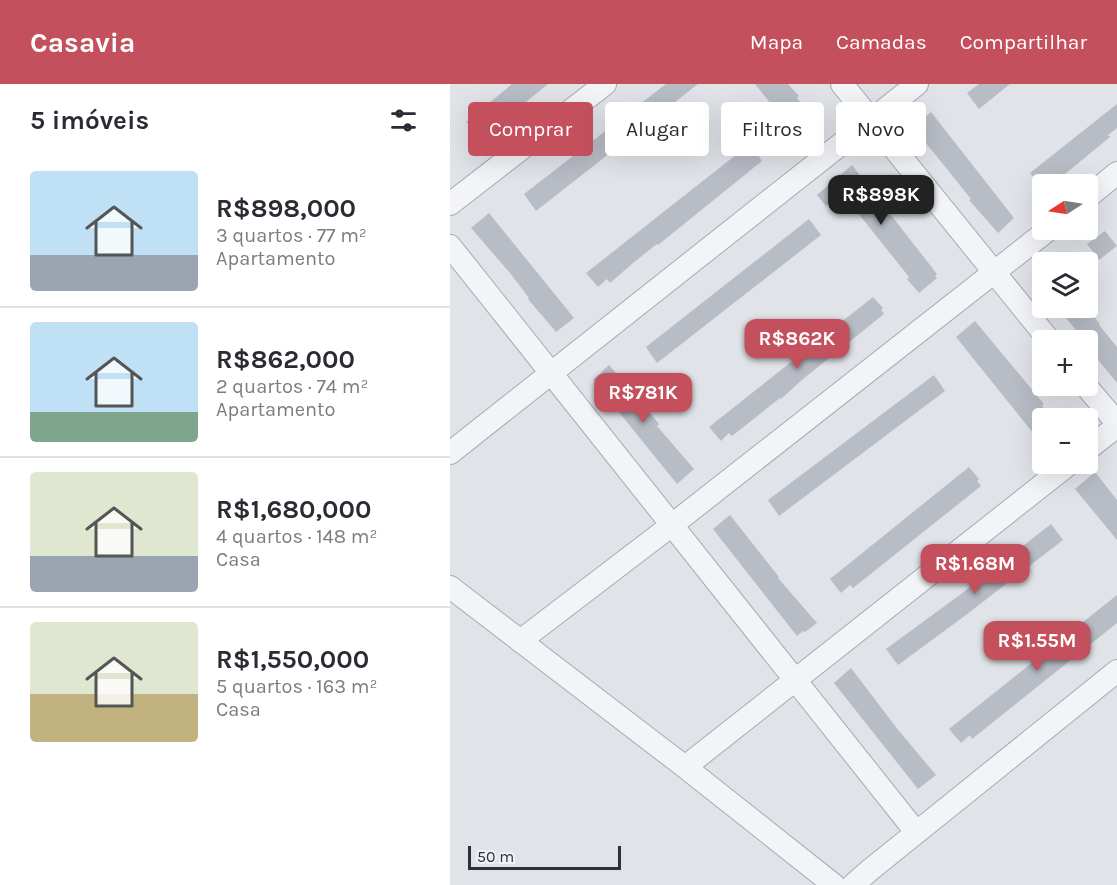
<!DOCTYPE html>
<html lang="pt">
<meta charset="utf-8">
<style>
body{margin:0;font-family:Karla,sans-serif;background:#f2f2f3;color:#2b2b33;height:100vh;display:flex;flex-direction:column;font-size:22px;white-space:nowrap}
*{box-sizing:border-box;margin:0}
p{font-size:20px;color:#7c7c81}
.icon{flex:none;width:33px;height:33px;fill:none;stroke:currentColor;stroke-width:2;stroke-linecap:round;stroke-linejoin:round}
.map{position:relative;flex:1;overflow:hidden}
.side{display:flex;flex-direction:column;background:#fff;width:450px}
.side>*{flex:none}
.top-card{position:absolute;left:18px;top:18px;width:558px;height:54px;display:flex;gap:12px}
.needle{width:39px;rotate:258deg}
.tools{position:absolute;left:582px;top:90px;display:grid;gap:12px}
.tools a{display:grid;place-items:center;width:66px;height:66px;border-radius:6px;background:#fff;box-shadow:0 6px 24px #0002;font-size:30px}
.scale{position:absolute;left:18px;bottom:15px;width:153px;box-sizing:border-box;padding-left:6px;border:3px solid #2a313f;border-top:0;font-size:16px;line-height:21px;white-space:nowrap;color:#2a313f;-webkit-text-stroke:4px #f0f2f6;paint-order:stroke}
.price{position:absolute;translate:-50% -51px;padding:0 14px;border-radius:12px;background:#c44f5d;color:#fff;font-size:20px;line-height:39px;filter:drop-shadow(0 2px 3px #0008)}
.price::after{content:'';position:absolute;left:50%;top:36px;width:18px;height:14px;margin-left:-9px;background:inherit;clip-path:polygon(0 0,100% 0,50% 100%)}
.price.current{background:#222;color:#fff}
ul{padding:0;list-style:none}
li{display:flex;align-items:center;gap:18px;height:150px;padding:0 30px}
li+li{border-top:2px solid #e1e1e2}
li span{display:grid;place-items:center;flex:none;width:168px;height:120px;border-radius:6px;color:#555}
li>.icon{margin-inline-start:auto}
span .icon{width:72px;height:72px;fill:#fffc;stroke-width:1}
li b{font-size:26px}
h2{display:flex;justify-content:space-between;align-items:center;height:72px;padding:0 30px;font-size:26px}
.chip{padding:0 21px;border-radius:6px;background:#fff;box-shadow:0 6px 24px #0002;font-size:21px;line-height:54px}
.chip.current{background:#c44f5d;color:#fff}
header{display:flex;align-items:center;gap:36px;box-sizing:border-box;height:84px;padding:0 30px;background:#c44f5d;color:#fff}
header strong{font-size:28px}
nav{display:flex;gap:33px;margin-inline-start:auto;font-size:21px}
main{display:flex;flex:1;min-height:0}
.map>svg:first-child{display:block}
.building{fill:#b8bcc5}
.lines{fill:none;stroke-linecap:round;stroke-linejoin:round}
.minor-casing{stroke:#a6aab2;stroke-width:24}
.minor{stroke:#f3f4f7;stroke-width:22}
</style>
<header>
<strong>Casavia</strong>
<nav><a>Mapa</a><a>Camadas</a><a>Compartilhar</a></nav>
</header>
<main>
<section class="side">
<h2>5 imóveis<svg class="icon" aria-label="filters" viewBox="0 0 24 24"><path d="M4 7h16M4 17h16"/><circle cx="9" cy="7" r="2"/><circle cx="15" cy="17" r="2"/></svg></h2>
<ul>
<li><span style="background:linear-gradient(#bfe0f5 70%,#9aa5b1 0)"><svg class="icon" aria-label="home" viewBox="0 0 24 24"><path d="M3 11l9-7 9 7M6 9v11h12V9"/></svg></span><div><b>R$898,000</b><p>3 quartos · 77 m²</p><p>Apartamento</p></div></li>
<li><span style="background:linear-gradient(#bfe0f5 75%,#7fa58c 0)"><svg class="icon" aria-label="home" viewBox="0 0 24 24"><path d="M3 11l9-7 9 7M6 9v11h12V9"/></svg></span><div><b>R$862,000</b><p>2 quartos · 74 m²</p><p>Apartamento</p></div></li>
<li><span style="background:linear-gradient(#dfe7d0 70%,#9aa5b1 0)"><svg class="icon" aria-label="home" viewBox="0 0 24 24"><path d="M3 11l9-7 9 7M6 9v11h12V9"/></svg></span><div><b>R$1,680,000</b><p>4 quartos · 148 m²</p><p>Casa</p></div></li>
<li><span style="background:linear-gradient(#dfe7d0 60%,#c2b280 0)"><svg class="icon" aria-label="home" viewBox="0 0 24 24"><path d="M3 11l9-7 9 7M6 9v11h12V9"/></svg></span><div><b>R$1,550,000</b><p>5 quartos · 163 m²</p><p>Casa</p></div></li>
</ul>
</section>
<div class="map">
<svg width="667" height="801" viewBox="0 0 667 801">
<rect width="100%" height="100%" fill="#e0e3e8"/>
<path class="building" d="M62 0H98L40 47 37 44 28 52 16 38Z
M216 0H248L86 127 74 110Z
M305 0H338L349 12 347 14 366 37 364 39 366 41 348 56 337 42 338 41Z
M529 0H560L529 25 517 9Z
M667 20V44L658 51 660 53 604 99 601 96 592 100V103L580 89Z
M481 28 564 134 548 149 519 116 521 115 463 43Z
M301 59 311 71 309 73 312 77 208 161 207 160 183 179 160 199 157 195 148 203 136 189Z
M402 81 487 190 485 192 487 194 469 209 457 195 459 193 392 109 376 122 367 111Z
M39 129 124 234 106 248 78 215 79 214 60 189 21 144Z
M359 135 371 151 207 279 196 263Z
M655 147 667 162 649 176 637 160Z
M423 213 433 224 431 226 434 230 353 295 331 315 330 314 282 352 279 349 271 357 259 343Z
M608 224H636L650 240 649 241 667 263V299L640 266 638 256H634Z
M525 237 594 320 592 322 603 334H592V360L506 253Z
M159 281 190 317 209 340 207 342 244 385 227 400 143 296Z
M484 291 495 307 329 432 318 416Z
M519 383 529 395 527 397 531 402 403 504 400 501 391 509 380 495Z
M645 388 667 416V456L625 405Z
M280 431 329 493 328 494 367 539 355 548 353 547 347 552 263 445Z
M601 440 613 456 516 531 448 581 436 565 511 510Z
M667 511V539L522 655 520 651 511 659 499 645Z
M401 584 449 647 486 691 468 705 384 599Z"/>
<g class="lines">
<defs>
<path id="minor" d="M392 0 599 256
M638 113 667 89
M0 120 155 0
M0 162 466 748
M636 302 667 339
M638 365 667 342
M0 369 467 0
M0 503 235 683 384 801
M70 557 222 441 598 146
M235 683 619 380
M403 801 420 786 667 587"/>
</defs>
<use href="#minor" class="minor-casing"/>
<use href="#minor" class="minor"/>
</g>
</svg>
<div class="tools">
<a><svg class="needle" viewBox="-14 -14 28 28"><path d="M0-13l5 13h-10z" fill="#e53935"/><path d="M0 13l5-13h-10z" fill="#7c7c81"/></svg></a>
<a><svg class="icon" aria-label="layers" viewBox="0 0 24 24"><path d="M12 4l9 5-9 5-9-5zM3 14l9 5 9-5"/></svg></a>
<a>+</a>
<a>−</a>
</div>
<div class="scale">50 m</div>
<b class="price current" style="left:431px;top:142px">R$898K</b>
<b class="price" style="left:347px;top:286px">R$862K</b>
<b class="price" style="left:193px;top:340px">R$781K</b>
<b class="price" style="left:525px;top:511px">R$1.68M</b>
<b class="price" style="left:587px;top:588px">R$1.55M</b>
<div class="top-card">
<a class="chip current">Comprar</a>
<a class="chip">Alugar</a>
<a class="chip">Filtros</a>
<a class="chip">Novo</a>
</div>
</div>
</main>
